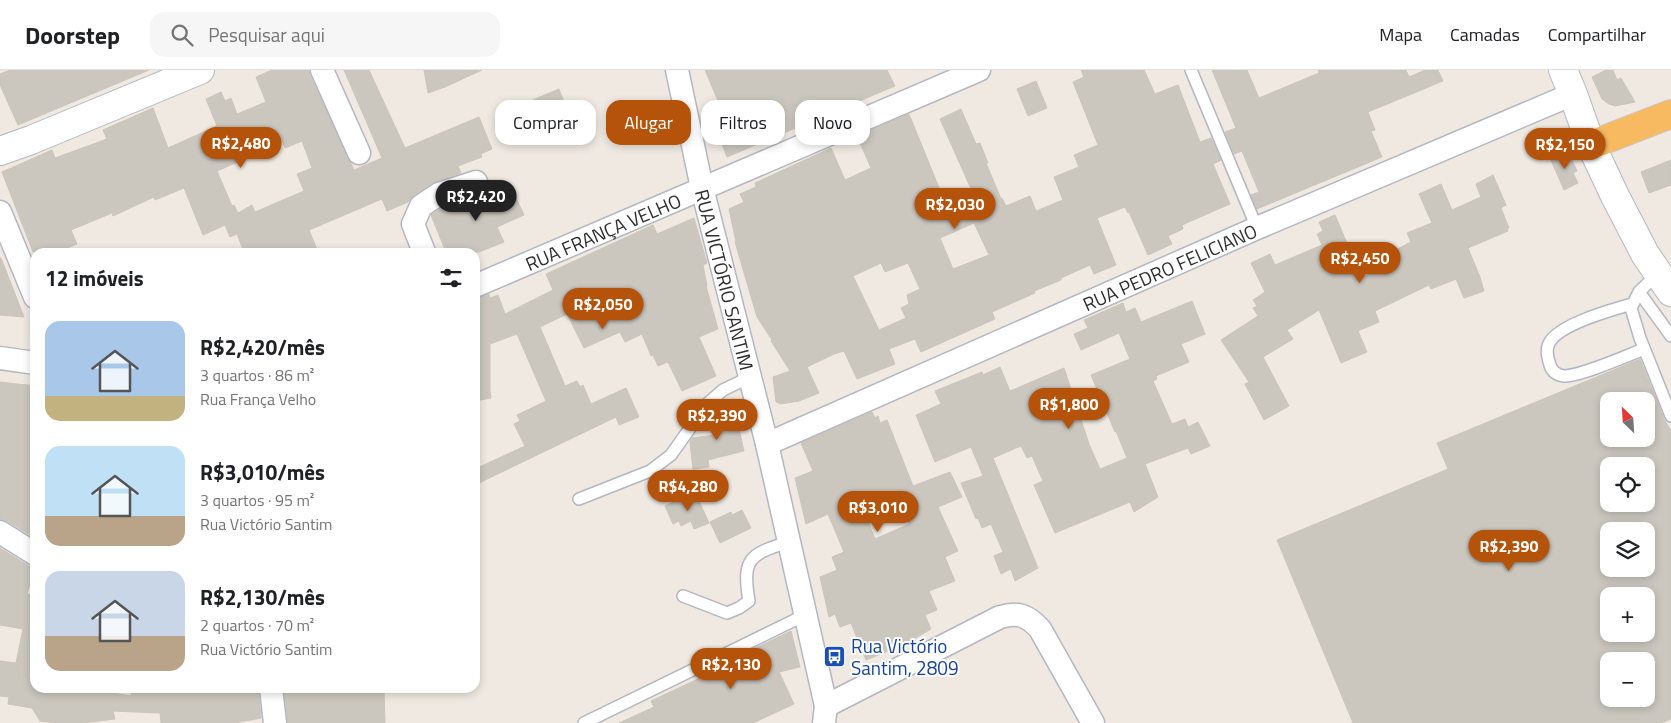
<!DOCTYPE html>
<html lang="pt">
<meta charset="utf-8">
<style>
body{margin:0;font-family:"Titillium Web",sans-serif;background:#f6f6f6;color:#202124;height:100vh;display:flex;flex-direction:column;font-size:19px;white-space:nowrap}
*{box-sizing:border-box;margin:0}
p{font-size:16px;color:#757577}
.icon{flex:none;width:28px;height:28px;fill:none;stroke:currentColor;stroke-width:2;stroke-linecap:round;stroke-linejoin:round}
.map{position:relative;flex:1;overflow:hidden}
.panel{position:absolute;left:30px;top:178px;width:450px;height:445px;display:flex;flex-direction:column;background:#fff;border-radius:15px;box-shadow:0 2px 8px #0003}
.panel>*{flex:none}
.banner{position:absolute;left:495px;top:30px;width:475px;height:45px;display:flex;gap:10px}
.needle{width:32px;rotate:335deg}
.fabs{position:absolute;left:1600px;top:322px;display:grid;gap:10px}
.fabs a{display:grid;place-items:center;width:55px;height:55px;border-radius:10px;background:#fff;box-shadow:0 2px 8px #0003;font-size:25px}
.price{position:absolute;translate:-50% -42px;padding:0 11px;border-radius:18px;background:#b45309;color:#fff;font-size:16px;line-height:32px;filter:drop-shadow(0 1px 2px #0008)}
.price::after{content:'';position:absolute;left:50%;top:30px;width:15px;height:11px;margin-left:-8px;background:inherit;clip-path:polygon(0 0,100% 0,50% 100%)}
.price.active{background:#222;color:#fff}
ul{padding:0;list-style:none}
li{display:flex;align-items:center;gap:15px;height:125px;padding:0 15px}
li span{display:grid;place-items:center;flex:none;width:140px;height:100px;border-radius:15px;color:#555}
li>.icon{margin-inline-start:auto}
span .icon{width:60px;height:60px;fill:#fffc;stroke-width:1}
li b{font-size:21px}
h2{display:flex;justify-content:space-between;align-items:center;height:60px;padding:0 15px;font-size:21px}
.chip{padding:0 18px;border-radius:15px;background:#fff;box-shadow:0 2px 8px #0003;font-size:18px;line-height:45px}
.chip.active{background:#b45309;color:#fff}
header{display:flex;align-items:center;gap:30px;box-sizing:border-box;height:70px;padding:0 25px;background:#fff;border-bottom:1px solid #e0e0e0}
header strong{font-size:24px}
nav{display:flex;gap:28px;margin-inline-start:auto;font-size:18px}
.search{width:350px;height:45px;background:#f6f6f6;display:flex;align-items:center;gap:12px;box-sizing:border-box;padding:0 18px;border-radius:15px;color:#757577;font-size:19px}
.map>svg:first-child{display:block}
.building{fill:#cbc7bf;stroke:#cbc5ba;fill-rule:evenodd}
.lines{fill:none;stroke-linecap:round;stroke-linejoin:round}
.service-casing{stroke:#b4b7c1;stroke-width:14}
.minor-casing{stroke:#b4b7c1;stroke-width:25}
.tertiary-casing{stroke:#b4b7c1;stroke-width:30}
.secondary-casing{stroke:#b4b7c1;stroke-width:30}
.trunk-casing{stroke:#c9c9c9;stroke-width:30}
.service{stroke:#fff;stroke-width:11}
.minor{stroke:#fff;stroke-width:22}
.tertiary{stroke:#fff;stroke-width:28}
.secondary{stroke:#fff;stroke-width:28}
.trunk{stroke:#f8ba60;stroke-width:28}
.labels{text-anchor:middle;dominant-baseline:central;stroke-width:4;stroke-linejoin:round;paint-order:stroke}
.street-label{font-size:19px;fill:#2e2e2e;stroke:#fff}
.transit-label{font-size:19px;fill:#164399;stroke:#fff;text-anchor:start}
</style>
<header>
<strong>Doorstep</strong>
<div class="search"><svg class="icon" aria-label="search" viewBox="0 0 24 24"><circle cx="10" cy="10" r="6"/><path d="M15 15l6 6"/></svg>Pesquisar aqui</div>
<nav><a>Mapa</a><a>Camadas</a><a>Compartilhar</a></nav>
</header>
<div class="map">
<svg width="1671" height="653" viewBox="0 0 1671 653">
<rect width="100%" height="100%" fill="#efe9e1"/>
<path class="building" d="M10 0H149L18 55 0 15V4Z
M272 0H309L310 5 354 100 382 88 344 0H369L405 78 479 47 492 79 481 84 482 87 458 96 461 103 432 113 414 125 408 132 387 141 382 129 309 160 318 182H244L237 164 230 167 225 155 203 165 184 118 155 130 154 127 113 146 112 143 71 160 77 174 58 182H33L2 102 52 80 55 88 107 69 103 60 153 38 168 78 217 56 206 29 221 22 225 31 231 28 237 44 266 32 256 7ZM280 64 285 78 302 71 312 98 297 104 304 121 255 142 252 135 238 143 234 135 232 136 217 101 254 85 250 76Z
M424 0H482L445 17 428 23Z
M705 0H887L895 16 727 87 717 61 729 57Z
M1081 0H1144L1155 24 1178 15 1200 72 1211 68 1221 90 1213 94 1230 134 1182 155 1183 159 1168 166 1172 174 1148 185 1129 142 1128 143 1125 137 1097 148 1116 195 1094 204 1090 195 1061 208V210L1034 221 1035 223 992 242 995 249 921 282 915 269 889 279 895 294 857 309 844 281 834 284 807 297 819 323 799 331 781 334 776 332 773 307 790 301 771 271 772 270 757 247 735 172H736L729 139 744 132 740 124 756 117 755 113 831 78 845 110 871 98 857 66 909 44 944 130 945 131 948 130 949 131 972 121 940 49 961 39 976 74 980 73 988 93H986L1001 129 1002 128 1006 136 1030 126 1036 141 1063 130 1054 107 1079 97 1074 85 1098 75 1073 12 1084 7ZM974 153 989 185 953 199 940 168ZM881 193 885 202 908 193 920 219 907 225 909 234 901 238 906 248 879 260 853 206Z
M1212 0H1247L1259 28 1319 3 1318 0H1406L1409 7 1425 0H1438L1443 11 1368 42 1375 60 1371 61 1382 87 1257 139 1251 125 1259 122 1242 81 1234 84 1225 62 1236 58Z
M1606 0H1613L1617 10 1621 8 1635 32 1615 36 1609 34 1602 29 1592 7Z
M1036 11 1047 38 1028 46 1017 19Z
M559 19 571 50 549 58 543 44 515 55 509 40Z
M1568 81 1577 101 1573 103 1578 113 1564 120 1550 88Z
M1671 90V115L1649 123 1641 102Z
M1493 105 1506 135 1501 138 1509 158H1507L1508 161 1468 178 1480 207 1484 221 1464 228 1456 209 1431 219 1429 215 1375 241 1379 252 1358 261 1367 282 1341 293 1319 240 1287 260 1293 269 1263 287 1289 336 1264 350 1245 314 1249 312 1221 270 1258 246 1253 238 1257 236 1253 230 1265 222 1251 193 1270 184 1275 195 1322 175 1317 164 1323 161 1319 152 1335 145 1362 208 1390 194 1386 185 1411 172 1407 163 1432 153 1419 124 1441 114 1452 140 1481 127 1476 114Z
M512 119 524 145 497 157 504 172 479 182H446L431 145 445 136 483 122 486 130Z
M694 148 707 193 703 195 707 216H706L718 259 699 267 716 306 682 321 668 292 658 296 653 285 651 286 642 264 625 272 620 262 584 278 567 244 540 257 565 316 577 311 580 317 583 315 591 334 626 318 639 347 619 355 616 347 479 413 475 404V399L525 376 514 354 520 351 517 345 546 331 517 264 490 274V321L491 328 475 331V229L489 224 490 228 498 225 505 244 553 220 546 204 653 155 657 164Z
M0 188H1L24 247 0 245Z
M1192 231 1205 264 1181 274 1189 292 1156 306 1157 309 1153 311 1172 354 1185 349 1188 357 1198 352 1210 376 1191 384 1188 378 1145 394 1158 427 1134 442 1130 432 1055 463 1034 415 1043 411 1032 386 1027 388 1021 376 993 388 1038 498 1015 511 1011 499 1001 504 994 486 1003 482 991 454 982 458 978 448 976 449 961 413 983 406 971 377 935 392 916 345 941 334 935 321 982 302 983 305 1000 297 1010 321 1064 298 1089 374 1100 399 1127 388 1116 361 1115 362 1091 305 1130 289 1119 263 1081 280 1074 264 1088 258 1084 250 1123 233 1126 242 1135 238 1141 252Z
M1640 289 1664 349 1671 361V649L1661 653H1353L1277 470 1448 399 1437 373ZM1609 331H1646V369H1609ZM1609 396H1646V434H1609ZM1609 461H1646V499H1609ZM1609 526H1646V564H1609ZM1609 591H1646V629H1609Z
M0 312 35 316V468L7 451 0 449Z
M735 341 744 381 708 390 709 397 693 399 690 372 692 368 715 365 710 346Z
M872 342 875 348 878 346 880 353 887 350 913 416 950 402 962 427 938 437 958 481 945 487 955 511 929 521 937 540 925 545 931 559 894 581 893 579 866 590 851 553 840 557 835 544 829 547 820 507 837 500 832 487 844 482 828 444 806 454 795 408 813 401 801 373ZM896 427 909 454 875 469 864 442Z
M695 422 709 453 694 459 691 451 681 456 679 451 673 454 665 436Z
M742 440 751 458 720 473 710 452 731 442 732 445Z
M0 478 34 499 27 524 33 525 32 528H35V603L32 618H89L88 619 131 626 132 618H258L261 648 234 653H161L160 643 113 641 115 649 83 653H56L40 651 32 638 8 634 9 627 0 626V591L16 593 23 559 0 555Z
M791 561 800 597 779 602 794 634 753 653H619L654 637 651 631 717 600 716 597Z
M284 618H303V620L384 618 385 653H288Z"/>
<g class="lines">
<defs>
<path id="service" d="M1191 0 1257 158
M1658 203 1639 222 1631 238 1640 268 1671 346
M1639 222 1671 266
M1632 234C1612 240 1554 255 1548 276 1546 282 1548 289 1550 295 1552 302 1557 305 1564 306 1581 306 1626 286 1644 279
M579 429 650 401 671 385 707 334 723 320 750 307
M683 526 727 543 739 538 749 531C742 489 749 484 789 472
M584 653 805 545"/>
<g id="minor">
<path d="M322 0 359 83"/>
<path id="s1" d="M677 0 702 118 767 374 826 636 824 653"/>
<path d="M0 142 35 227"/>
<path d="M424 182 413 154 421 136 439 124 476 112"/>
<path id="s2" d="M475 216 979 0"/>
<path d="M0 288 35 293"/>
<path id="s3" d="M767 374 1257 158 1573 24"/>
<path d="M0 462 35 484"/>
<path d="M271 618 275 653"/>
<path d="M826 636 1000 547C1018 542 1027 545 1040 559L1093 653"/>
</g>
<path id="tertiary" d="M1591 75 1615 126 1645 184 1671 222"/>
<path id="secondary" d="M1563 0 1573 24 1591 75
M0 81 31 70 200 0"/>
<path id="trunk" d="M1591 75 1671 44"/>
</defs>
<use href="#service" class="service-casing"/>
<use href="#minor" class="minor-casing"/>
<use href="#tertiary" class="tertiary-casing"/>
<use href="#secondary" class="secondary-casing"/>
<use href="#trunk" class="trunk-casing"/>
<use href="#service" class="service"/>
<use href="#minor" class="minor"/>
<use href="#tertiary" class="tertiary"/>
<use href="#secondary" class="secondary"/>
<use href="#trunk" class="trunk"/>
</g>
<defs>
<symbol id="bus-square" viewBox="-11 -11 22 22"><rect x="-9" y="-9" width="18" height="18" rx="4" fill="#1a4fb4" stroke="#fff"/><path d="M-5-6H5V4H4V6H2V4H-2V6H-4V4H-5ZM-3.5-4V0h7V-4ZM-3.5 1.2v1.5H-2V1.2ZM2 1.2v1.5H3.5V1.2Z" fill="#fff"/></symbol>
</defs>
<g fill-rule="evenodd">
<use href="#bus-square" x="822" y="574" width="25" height="25"/>
</g>
<g class="labels">
<g class="street-label">
<text stroke="none"><textPath href="#s2" startOffset="139">RUA FRANÇA VELHO</textPath></text>
<text stroke="none"><textPath href="#s3" startOffset="440">RUA PEDRO FELICIANO</textPath></text>
<text stroke="none"><textPath href="#s1" startOffset="215">RUA VICTÓRIO SANTIM</textPath></text>
</g>
<g class="transit-label">
<text x="851" y="575">Rua Victório<tspan x="851" dy="22">Santim, 2809</tspan></text>
</g>
</g>
</svg>
<div class="fabs">
<a><svg class="needle" viewBox="-14 -14 28 28"><path d="M0-13l5 13h-10z" fill="#e53935"/><path d="M0 13l5-13h-10z" fill="#757577"/></svg></a>
<a><svg class="icon" aria-label="locate" viewBox="0 0 24 24"><circle cx="12" cy="12" r="6"/><path d="M12 2v4M12 18v4M2 12h4M18 12h4"/></svg></a>
<a><svg class="icon" aria-label="layers" viewBox="0 0 24 24"><path d="M12 4l9 5-9 5-9-5zM3 14l9 5 9-5"/></svg></a>
<a>+</a>
<a>−</a>
</div>
<b class="price" style="left:241px;top:99px">R$2,480</b>
<b class="price" style="left:1565px;top:100px">R$2,150</b>
<b class="price active" style="left:476px;top:152px">R$2,420</b>
<b class="price" style="left:955px;top:160px">R$2,030</b>
<b class="price" style="left:1360px;top:214px">R$2,450</b>
<b class="price" style="left:603px;top:260px">R$2,050</b>
<b class="price" style="left:1069px;top:360px">R$1,800</b>
<b class="price" style="left:717px;top:371px">R$2,390</b>
<b class="price" style="left:688px;top:442px">R$4,280</b>
<b class="price" style="left:878px;top:463px">R$3,010</b>
<b class="price" style="left:1509px;top:502px">R$2,390</b>
<b class="price" style="left:731px;top:620px">R$2,130</b>
<div class="banner">
<a class="chip">Comprar</a>
<a class="chip active">Alugar</a>
<a class="chip">Filtros</a>
<a class="chip">Novo</a>
</div>
<section class="panel">
<h2>12 imóveis<svg class="icon" aria-label="filters" viewBox="0 0 24 24"><path d="M4 7h16M4 17h16"/><circle cx="9" cy="7" r="2"/><circle cx="15" cy="17" r="2"/></svg></h2>
<ul>
<li><span style="background:linear-gradient(#a9c7e8 75%,#c2b280 0)"><svg class="icon" aria-label="home" viewBox="0 0 24 24"><path d="M3 11l9-7 9 7M6 9v11h12V9"/></svg></span><div><b>R$2,420/mês</b><p>3 quartos · 86 m²</p><p>Rua França Velho</p></div></li>
<li><span style="background:linear-gradient(#bfe0f5 70%,#b9a48a 0)"><svg class="icon" aria-label="home" viewBox="0 0 24 24"><path d="M3 11l9-7 9 7M6 9v11h12V9"/></svg></span><div><b>R$3,010/mês</b><p>3 quartos · 95 m²</p><p>Rua Victório Santim</p></div></li>
<li><span style="background:linear-gradient(#c9d6e8 65%,#b9a48a 0)"><svg class="icon" aria-label="home" viewBox="0 0 24 24"><path d="M3 11l9-7 9 7M6 9v11h12V9"/></svg></span><div><b>R$2,130/mês</b><p>2 quartos · 70 m²</p><p>Rua Victório Santim</p></div></li>
</ul>
</section>
</div>
